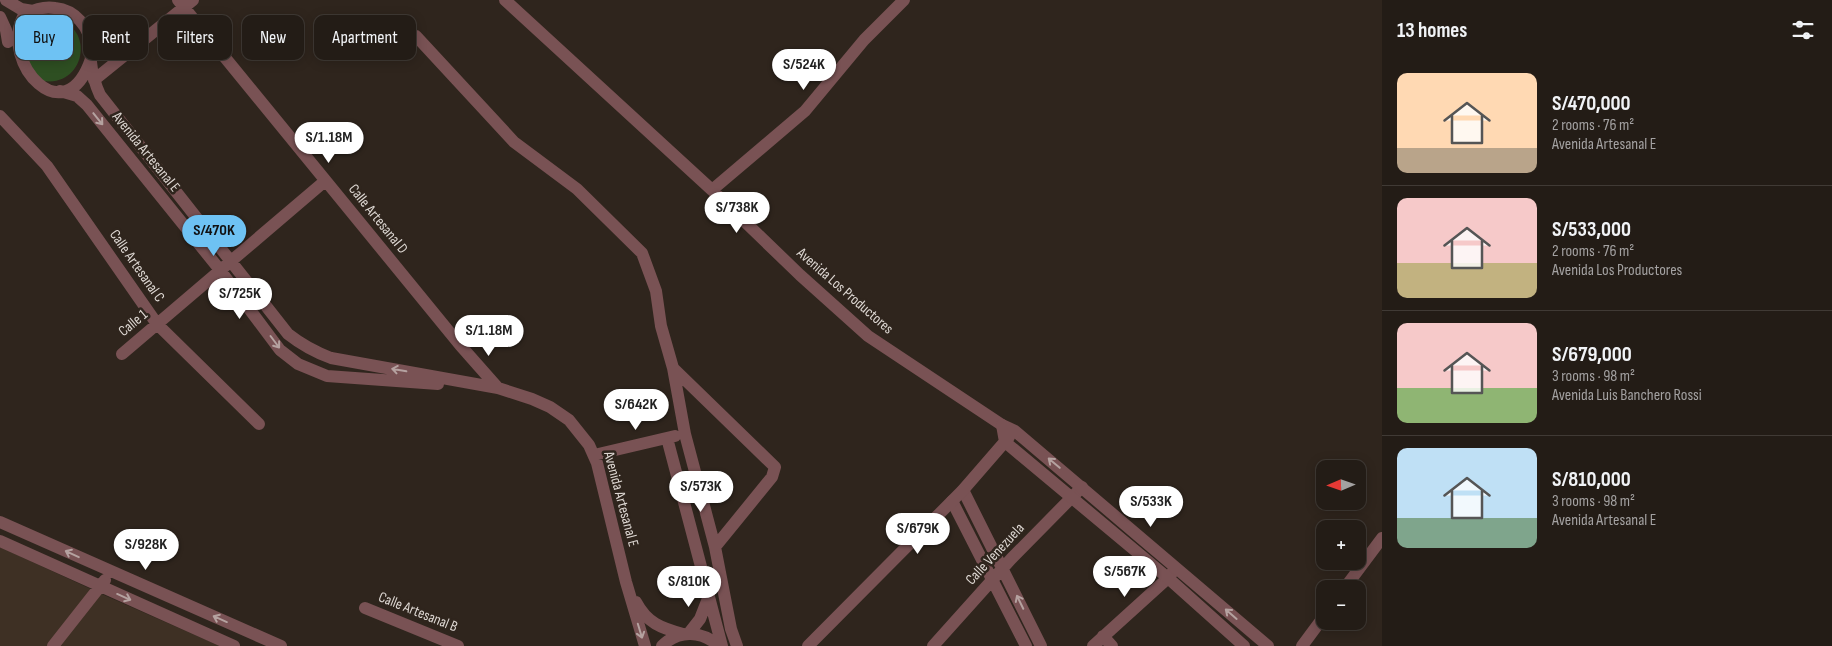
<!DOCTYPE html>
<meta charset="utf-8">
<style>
body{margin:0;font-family:"Sofia Sans Condensed",sans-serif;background:#2b251f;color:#f1f3f6;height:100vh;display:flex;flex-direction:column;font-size:19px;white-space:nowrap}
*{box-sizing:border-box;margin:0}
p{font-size:16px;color:#a3a1a1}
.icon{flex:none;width:28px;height:28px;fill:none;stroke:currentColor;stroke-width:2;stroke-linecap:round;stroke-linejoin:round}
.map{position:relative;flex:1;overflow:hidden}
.drawer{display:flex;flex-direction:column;background:#231c16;width:450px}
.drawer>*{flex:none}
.banner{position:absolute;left:15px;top:15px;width:475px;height:45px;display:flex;gap:10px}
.needle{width:32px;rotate:268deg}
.fabs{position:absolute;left:1316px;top:460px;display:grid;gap:10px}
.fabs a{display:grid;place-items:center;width:50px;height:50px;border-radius:10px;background:#231c16;box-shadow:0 2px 12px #0003,0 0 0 1px #403a35;font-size:25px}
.price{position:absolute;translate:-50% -42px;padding:0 11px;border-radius:18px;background:#fff;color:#222;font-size:16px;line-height:32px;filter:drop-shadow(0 1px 2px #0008)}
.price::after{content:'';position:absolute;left:50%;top:30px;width:15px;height:11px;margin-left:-8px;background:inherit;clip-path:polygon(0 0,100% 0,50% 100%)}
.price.on{background:#6ec2f3;color:#111}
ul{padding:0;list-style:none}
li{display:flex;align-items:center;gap:15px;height:125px;padding:0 15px}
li+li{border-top:1px solid #403a35}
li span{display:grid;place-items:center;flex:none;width:140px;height:100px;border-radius:10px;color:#555}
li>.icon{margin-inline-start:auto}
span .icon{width:60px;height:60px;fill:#fffc;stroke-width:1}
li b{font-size:21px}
h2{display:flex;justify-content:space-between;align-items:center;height:60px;padding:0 15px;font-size:21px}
.pill{padding:0 18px;border-radius:10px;background:#231c16;box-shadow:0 2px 12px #0003,0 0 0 1px #403a35;font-size:18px;line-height:45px}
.pill.on{background:#6ec2f3;color:#111}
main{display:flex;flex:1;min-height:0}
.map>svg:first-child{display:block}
.built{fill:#3e3024}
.grass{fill:#2e4f22}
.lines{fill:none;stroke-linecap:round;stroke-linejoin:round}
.minor{stroke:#795254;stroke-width:12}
.tertiary{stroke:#795254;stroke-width:12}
.oneway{stroke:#b5a2a0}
.labels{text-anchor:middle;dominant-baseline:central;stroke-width:5;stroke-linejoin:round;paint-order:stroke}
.street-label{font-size:15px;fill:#ddd7d2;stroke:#2f251d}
</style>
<main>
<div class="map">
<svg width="1382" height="646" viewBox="0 0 1382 646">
<rect width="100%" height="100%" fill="#2f251d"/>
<path class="built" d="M0 547 106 596 220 646H0Z"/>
<path class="grass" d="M44 17C104 19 84 101 31 77L19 37C26 26 32 21 44 17Z"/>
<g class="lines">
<path class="minor" d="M6 0 21 9 33 11
M178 0 460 345 498 388
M505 0 712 190 800 275 868 336 1002 425
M0 17 6 30 8 42
M416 36 514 142 577 189 642 253 656 291 661 326 673 368 685 434 715 547
M91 59C65 135 0 63 23 17 32 10 44 6 55 8 75 10 90 27 91 47 92 52 90 57 91 62 92 73 95 84 100 95L288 334C302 345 315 352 331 358L498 388 532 399 550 407 569 420 589 445 597 463 626 582 645 646
M94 80 193 0
M60 91 77 96 87 105 220 270 280 350 298 364 327 376 438 384
M0 116 47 166 157 324 259 424
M712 190 805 111 864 40 904 0
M122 354 325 181
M673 368 775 467 772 477 715 547 731 629 737 646
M667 438 722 646
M594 455 675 436
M963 490 1041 646
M952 501 1026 646
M0 522 281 646
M0 541 234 646
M636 602C647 623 661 628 683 634
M365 608 458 646
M689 633 700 619 709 596
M1103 636 1112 646
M53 646 105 580
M662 646C679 629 702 631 719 646
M933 646 1011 559 1082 487
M1093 646 1168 578 1175 569"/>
<path class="tertiary" d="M1002 425 1015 431 1268 646
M1002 425 1005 442 1168 578 1244 646
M1344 589 1382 538
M808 646 963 490 1009 437
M1302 646 1325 615"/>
</g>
<defs><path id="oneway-shaft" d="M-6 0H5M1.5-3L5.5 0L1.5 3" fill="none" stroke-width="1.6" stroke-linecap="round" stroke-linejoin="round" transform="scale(1.25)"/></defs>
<g class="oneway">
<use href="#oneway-shaft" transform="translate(98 119) rotate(51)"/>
<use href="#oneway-shaft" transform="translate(275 342) rotate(53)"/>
<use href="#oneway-shaft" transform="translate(399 370) rotate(-170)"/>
<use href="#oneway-shaft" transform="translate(1054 463) rotate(-140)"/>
<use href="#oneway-shaft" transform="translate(72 554) rotate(-155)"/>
<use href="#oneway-shaft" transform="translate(124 597) rotate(24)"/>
<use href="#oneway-shaft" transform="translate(1020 602) rotate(-116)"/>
<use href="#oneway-shaft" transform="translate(1231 614) rotate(-139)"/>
<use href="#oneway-shaft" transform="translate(220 619) rotate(-156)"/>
<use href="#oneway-shaft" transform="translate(640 631) rotate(73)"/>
</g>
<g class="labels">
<g class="street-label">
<text transform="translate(146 152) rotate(51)">Avenida Artesanal E</text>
<text transform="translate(378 219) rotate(51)">Calle Artesanal D</text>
<text transform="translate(137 266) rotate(55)">Calle Artesanal C</text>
<text transform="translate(845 291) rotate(41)">Avenida Los Productores</text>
<text transform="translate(133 323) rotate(-40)">Calle 1</text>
<text transform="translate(621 499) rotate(75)">Avenida Artesanal E</text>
<text transform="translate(995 554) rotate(-47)">Calle Venezuela</text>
<text transform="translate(418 612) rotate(22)">Calle Artesanal B</text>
</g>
</g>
</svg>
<div class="fabs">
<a><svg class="needle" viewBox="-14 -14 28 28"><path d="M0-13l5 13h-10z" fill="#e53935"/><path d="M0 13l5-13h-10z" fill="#a3a1a1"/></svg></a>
<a>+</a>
<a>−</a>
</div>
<b class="price" style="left:804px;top:91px">S/524K</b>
<b class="price" style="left:329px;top:164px">S/1.18M</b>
<b class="price" style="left:737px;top:234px">S/738K</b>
<b class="price on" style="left:214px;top:257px">S/470K</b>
<b class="price" style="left:240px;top:320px">S/725K</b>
<b class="price" style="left:489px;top:357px">S/1.18M</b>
<b class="price" style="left:636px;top:431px">S/642K</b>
<b class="price" style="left:701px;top:513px">S/573K</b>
<b class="price" style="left:1151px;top:528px">S/533K</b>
<b class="price" style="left:918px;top:555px">S/679K</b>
<b class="price" style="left:146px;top:571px">S/928K</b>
<b class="price" style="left:1125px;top:598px">S/567K</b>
<b class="price" style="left:689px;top:608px">S/810K</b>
<div class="banner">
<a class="pill on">Buy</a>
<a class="pill">Rent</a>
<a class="pill">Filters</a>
<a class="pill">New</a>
<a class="pill">Apartment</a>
</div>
</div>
<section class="drawer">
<h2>13 homes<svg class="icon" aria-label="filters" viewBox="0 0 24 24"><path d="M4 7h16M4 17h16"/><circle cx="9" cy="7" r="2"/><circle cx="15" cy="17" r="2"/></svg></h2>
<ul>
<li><span style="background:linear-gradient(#ffd9b3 75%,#b9a48a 0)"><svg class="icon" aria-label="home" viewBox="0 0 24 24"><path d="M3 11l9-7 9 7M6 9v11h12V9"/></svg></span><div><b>S/470,000</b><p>2 rooms · 76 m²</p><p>Avenida Artesanal E</p></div></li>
<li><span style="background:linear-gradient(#f6c9c9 65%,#c2b280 0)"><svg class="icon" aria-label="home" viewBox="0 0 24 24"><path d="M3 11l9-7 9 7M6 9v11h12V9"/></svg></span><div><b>S/533,000</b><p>2 rooms · 76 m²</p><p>Avenida Los Productores</p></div></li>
<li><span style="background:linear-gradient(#f6c9c9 65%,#8fb573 0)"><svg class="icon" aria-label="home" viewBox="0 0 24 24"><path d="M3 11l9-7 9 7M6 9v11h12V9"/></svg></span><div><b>S/679,000</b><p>3 rooms · 98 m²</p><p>Avenida Luis Banchero Rossi</p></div></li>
<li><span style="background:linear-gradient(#bfe0f5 70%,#7fa58c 0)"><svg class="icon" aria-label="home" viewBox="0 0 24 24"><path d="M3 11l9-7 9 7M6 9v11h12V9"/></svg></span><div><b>S/810,000</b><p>3 rooms · 98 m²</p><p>Avenida Artesanal E</p></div></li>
</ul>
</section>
</main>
